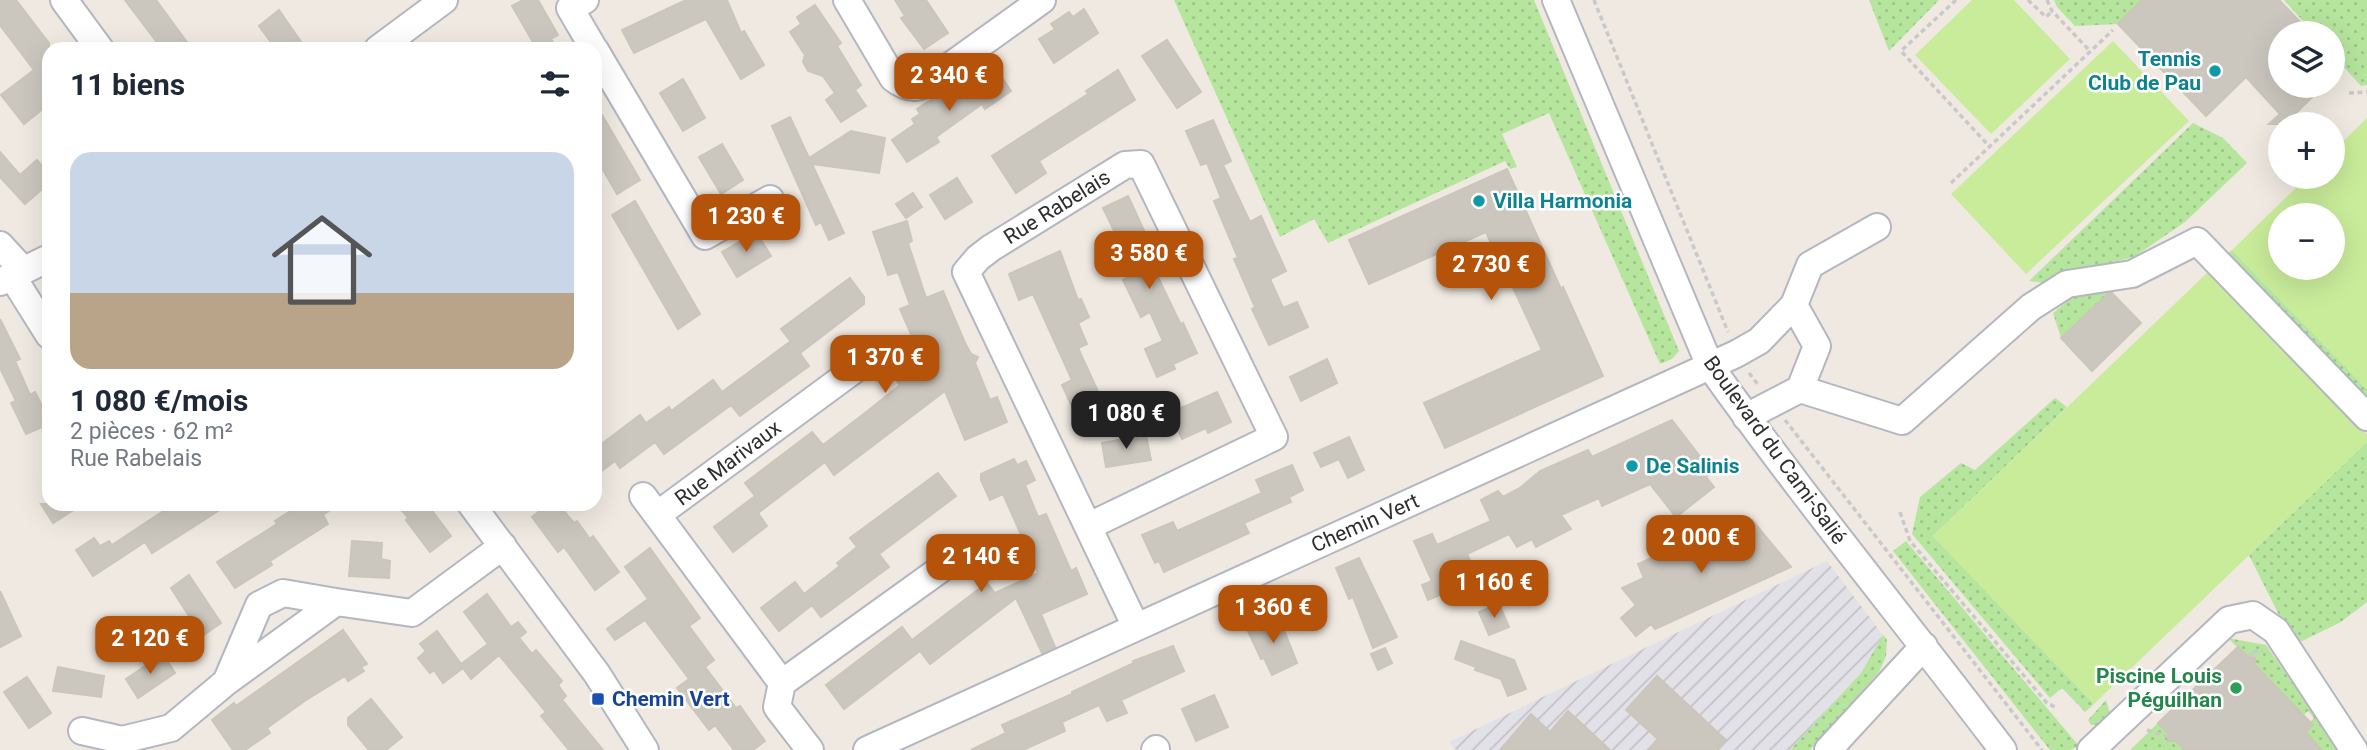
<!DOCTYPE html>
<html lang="fr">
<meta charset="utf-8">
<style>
body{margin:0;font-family:Roboto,sans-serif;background:#f6f6f7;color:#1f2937;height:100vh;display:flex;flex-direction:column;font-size:26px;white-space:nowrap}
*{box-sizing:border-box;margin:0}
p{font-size:23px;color:#747a83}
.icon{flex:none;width:38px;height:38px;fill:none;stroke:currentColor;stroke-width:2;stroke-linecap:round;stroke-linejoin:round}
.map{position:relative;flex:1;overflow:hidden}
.drawer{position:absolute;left:42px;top:42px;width:560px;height:469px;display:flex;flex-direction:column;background:#fff;border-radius:21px;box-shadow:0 7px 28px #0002}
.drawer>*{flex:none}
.buttons{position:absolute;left:2268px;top:21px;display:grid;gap:14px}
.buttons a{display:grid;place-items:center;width:77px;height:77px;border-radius:50%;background:#fff;box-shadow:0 7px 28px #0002;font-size:35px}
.price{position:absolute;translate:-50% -60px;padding:0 16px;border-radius:14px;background:#b45309;color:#fff;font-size:23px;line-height:46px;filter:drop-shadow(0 2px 4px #0008)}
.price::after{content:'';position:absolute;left:50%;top:42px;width:21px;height:16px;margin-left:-10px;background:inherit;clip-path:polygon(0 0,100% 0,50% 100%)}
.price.on{background:#222;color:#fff}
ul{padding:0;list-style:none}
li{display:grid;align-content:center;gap:14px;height:371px;padding:0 28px}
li+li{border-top:2px solid #e0e1e3}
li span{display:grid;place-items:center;height:217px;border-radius:21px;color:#555}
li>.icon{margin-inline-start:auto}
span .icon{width:126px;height:126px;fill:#fffc;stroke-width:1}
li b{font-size:30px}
h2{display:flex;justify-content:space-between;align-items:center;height:84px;padding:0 28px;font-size:30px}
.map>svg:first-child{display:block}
.industrial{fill:url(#industrial-furrows)}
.grass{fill:url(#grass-dots)}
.pitch{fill:#c9ec9a;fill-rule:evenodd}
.building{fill:#cbc7bf;stroke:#cbc5ba;stroke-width:2}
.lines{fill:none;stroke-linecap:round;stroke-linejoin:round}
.minor-casing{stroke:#b4b7c1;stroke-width:30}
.path{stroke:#c9c9c9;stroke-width:3.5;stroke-dasharray:5 3.5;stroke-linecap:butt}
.minor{stroke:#fff;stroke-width:26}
.culture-dot{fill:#0f9aa8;stroke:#fff;stroke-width:2.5}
.leisure-dot{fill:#2e9e5b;stroke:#fff;stroke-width:2.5}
.transit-dot{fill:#1a4fb4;stroke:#fff;stroke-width:2.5}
.labels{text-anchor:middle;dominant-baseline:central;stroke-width:5;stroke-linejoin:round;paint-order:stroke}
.culture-label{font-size:21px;font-weight:bold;fill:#0d838f;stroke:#fff;text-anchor:start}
.street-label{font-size:21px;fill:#2e2e2e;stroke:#fff}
.leisure-label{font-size:21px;font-weight:bold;fill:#27864d;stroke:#fff;text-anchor:end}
.transit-label{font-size:21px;font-weight:bold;fill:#164399;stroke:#fff;text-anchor:start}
</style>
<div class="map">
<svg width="2367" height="750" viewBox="0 0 2367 750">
<defs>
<pattern id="industrial-furrows" width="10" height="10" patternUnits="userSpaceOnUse" patternTransform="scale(1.75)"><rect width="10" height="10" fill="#e3e1e8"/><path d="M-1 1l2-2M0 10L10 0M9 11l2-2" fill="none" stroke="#c3c1c7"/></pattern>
<pattern id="grass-dots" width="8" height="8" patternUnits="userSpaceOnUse" patternTransform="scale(1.75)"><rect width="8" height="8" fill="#b6e59e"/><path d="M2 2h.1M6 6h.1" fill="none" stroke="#9dc588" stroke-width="1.8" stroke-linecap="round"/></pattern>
</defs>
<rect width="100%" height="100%" fill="#efe9e1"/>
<path class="industrial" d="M1827 561 1883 635 1861 673 1790 750H1456L1449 742Z"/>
<path class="grass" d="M1174 0H1534L1679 351 1672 359 1660 364 1549 113 1502 134 1517 167 1510 169 1505 161 1328 243 1314 219 1280 237Z
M1869 0H1939L1889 51Z
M2054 0H2142L2118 24 2075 26 2057 7Z
M2284 0H2367V85L2361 86 2333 55V33H2314Z
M2193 123 2223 138 2247 163 2185 222 2134 257 2073 272 2053 284 2029 281Z
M2232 250 2367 389V407L2226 255Z
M2085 287 2111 292 2061 338 2053 313Z
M2055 398 2067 407 1933 536 2094 704 2085 712 2062 688 2050 698 1912 534 1920 497 1961 463 1975 470Z
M2367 442V602L2341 622 2294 645 2249 555Z
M1906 541 2079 746 2070 750H2050L1893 551Z
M1883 635 1887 639 1886 656 1879 672 1810 750H1790L1861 673Z
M2228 638 2266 645 2339 750H2322L2305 732 2313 725 2310 722 2314 718 2308 711 2304 715 2255 665V659L2248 658Z
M2106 700 2112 720 2103 725H2091L2088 720Z
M2158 723 2169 734V741H2176L2184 750H2130Z"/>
<path class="pitch" d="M1972 0H2014L2070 59 1991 134 1915 55Z
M2113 41 2189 121 2026 274 1951 194Z
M2367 118V389L2232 250 2307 177H2333V151ZM2333 215V268H2280V215Z
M2210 270 2367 434V442L2094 704 1933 536Z"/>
<path class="building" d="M0 0H16L49 43V104L24 124 1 95 34 70 0 25Z
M125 0H156L192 49H162Z
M523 0H538L558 35 551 39 557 49H537L512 6Z
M686 0H727L741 33 744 31 764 65 741 79 706 19 634 53 622 30Z
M895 0H926L948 33 924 49 901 18 905 16Z
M2142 0H2279L2301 23 2291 33H2280V86H2303L2313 96 2296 113 2307 124H2269L2280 114 2246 77 2206 116 2118 24Z
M815 5 841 43 837 46 861 85 855 90 866 106 841 122 826 100 835 93 823 76 808 71 803 62 805 55 790 32 801 24 797 17Z
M1084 9 1098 33 1054 63 1039 39 1055 29 1051 24 1069 12 1073 17Z
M279 10 306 49H276L259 26Z
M1167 40 1201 92 1177 108 1142 56Z
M997 70 1011 91 985 109 982 104 936 137 939 142 907 162 892 140 915 124 912 119 920 114 917 109 950 87 954 93 978 77 980 80Z
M1118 70 1135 100 1039 161 1046 173 1016 193 992 156 1088 94 1086 91Z
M683 79 705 118 683 131 660 93Z
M595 103 640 180 617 194 595 156Z
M790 117 809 158 851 131 885 138 879 173 812 164 844 233 829 240 821 222 816 225 772 126Z
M1213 120 1231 161 1223 165 1250 222 1261 216 1286 271 1270 279 1283 308 1297 302 1308 327 1269 345 1252 309 1255 307 1234 259 1238 258 1214 201 1221 198 1207 163 1201 165 1186 131Z
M722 144 743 180 721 194 699 157Z
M0 152 20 175 37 160 49 174V183L25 204 0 177Z
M1507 169 1561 289 1563 287 1603 376 1445 448 1424 403 1542 350 1510 281 1508 282 1486 232 1369 284 1349 240Z
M957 178 972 202 945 219 930 195Z
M913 193 922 207 906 218 896 204Z
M1128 196 1147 237 1140 240 1181 325 1183 323 1197 353 1173 364 1175 369 1157 377 1145 349 1163 341 1150 312 1141 317 1123 280 1135 274 1103 208Z
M635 201 700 314 678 329 612 215Z
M907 221 912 241 908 243 926 298 943 291 965 343 971 354 978 357 975 363 990 400 997 397 1007 422 965 440 945 391 834 475 825 462 758 513 767 526 733 552 714 527 755 496 745 483 812 432 823 445 865 413 900 385 890 371 909 356 925 377 916 351 918 350 900 309 910 305 898 272 888 275 873 232Z
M756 232 771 256 737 277 722 252Z
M1060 251 1078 300 1081 299 1089 317 1078 323 1087 344 1078 348 1107 411 1080 424 1062 385 1072 380 1033 294 1019 300 1009 274Z
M850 278 864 297V304L800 353 781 329Z
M2112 293 2141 323 2092 371 2061 338 2108 294Z
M0 319 20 359 15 361 30 395 35 392 49 420V424L26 434 11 403 16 401 0 368Z
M791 341 809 366 740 416 731 405 664 454 655 442 620 468 615 461 595 476V449L640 415 646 423 669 407 671 411 713 380 722 392Z
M1327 359 1337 383 1301 401 1290 377Z
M1217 392 1231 422 1208 433 1206 428 1182 439 1170 413Z
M1672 420 1712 472 1706 477 1714 487 1676 517 1650 484 1602 506 1599 498 1561 515 1571 529 1536 547 1532 539 1517 547 1509 534 1467 554 1478 579 1428 600 1422 585 1432 581 1414 541 1432 534 1437 545 1491 521 1481 500 1498 491 1503 497 1520 488 1540 471 1588 450 1592 457Z
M1146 435 1151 460 1106 467 1102 443Z
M1349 437 1364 470 1348 478 1339 459 1321 467 1314 453Z
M1014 459 1017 465 1026 461 1035 480 1025 485 1038 517 1046 514 1071 571 1076 568 1087 594 1041 614 1055 647 1042 653 1016 598 930 664 920 651 844 709 826 685 902 627 912 640 987 583 995 593 1038 573 1003 494 990 500 981 480V474Z
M1292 465 1303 490 1289 497 1291 502 1244 523 1249 533 1164 572 1159 561 1155 563 1142 535 1173 522 1177 531 1262 493 1256 480Z
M938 473 956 496 879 554 889 567 821 617 812 605 779 631 761 608 795 582 804 594 840 566 837 563 857 547 850 538Z
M41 504H83L53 523Z
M174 504H229L152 553 145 542 93 576 76 550 94 538 100 546 109 541 112 545Z
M301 504H339L323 515 328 524 270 561 272 565 235 588 217 562 277 524 275 521Z
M397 504H427L451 536 430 552 406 520 408 518Z
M549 504H558L574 523 577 521 590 539 593 536 619 572 595 590 564 547 558 552 532 517Z
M1752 520 1791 567 1655 629 1651 624 1636 636 1621 618 1636 605 1622 588 1644 578 1638 564 1720 527 1723 532Z
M352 541 382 543 381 559 390 561 389 578 349 576Z
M650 548 700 618 689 626 714 660 705 667 736 708 740 706 765 741 753 750H734L715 725 709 730 677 688 689 679 645 620 615 640 607 629 648 599 625 567Z
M1359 558 1397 637 1373 648 1353 597 1349 599 1336 568Z
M189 575 221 623 202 636 171 588Z
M0 591 21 636 0 647Z
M487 594 511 627 518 622 526 632 519 638 532 654 536 650 562 681 558 685 566 696 562 700 603 750H569L541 716 546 712 499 655 471 679 463 668 443 683 434 670 430 673 418 658 426 651 420 644 437 631 461 664 488 644 464 612Z
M1499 604 1509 627 1489 635 1479 612Z
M1278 615 1297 663 1272 675 1264 658 1261 659 1247 629Z
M343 630 367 664 361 667 364 671 348 681 345 676 306 700 267 728 270 733 245 750H233L212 720 234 703 236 706Z
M1461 641 1514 660 1526 689 1508 696 1501 679 1475 670 1476 667 1455 659Z
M1173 646 1184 671 1121 700 1127 713 1107 721 1099 705 1062 722 1065 731 1023 750H971L1006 733 1002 725 1072 694V692L1134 663 1133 661Z
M2238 647 2248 657 2255 658V665L2313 725 2305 732 2322 750H2184L2176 741H2168L2169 734 2158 723Z
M1385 648 1392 663 1378 670 1371 654Z
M163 654 175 673 138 698 126 679Z
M58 667 104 676 101 697 53 691Z
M1657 676 1726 740 1717 750H1648L1658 739 1626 710Z
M27 677 51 713 29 728 4 692Z
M1214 695 1228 727 1196 741 1182 709Z
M371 699 402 737 386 750H369L348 725V718Z
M1568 711 1610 750H1500L1531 714 1550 732Z"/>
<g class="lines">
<defs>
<path id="minor" d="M64 0 100 49
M585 0 570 8 594 49
M847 0 893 78C903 86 913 90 925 84L1042 0
M1556 0 1710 366C1803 497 1906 622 2003 750
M378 49 444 0
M595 50 705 236 770 199
M0 245 23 270
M12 276 49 335
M0 282 49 258
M1800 389 1817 346 1794 305 1810 265 1877 227
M1746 417 1800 389 1902 421 2031 307 2067 284 2132 274 2197 241 2367 417
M643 496 782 683 777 707 810 750
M471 504 597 674 645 750
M657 515 866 361
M1089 526 1274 437 1141 164 1125 165 991 248 978 258 966 272 1136 627
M227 680 259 605 283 593 336 602
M782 683 949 563
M82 731 122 740 171 728 226 682 336 602 412 613 503 546
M867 750 1736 354 1759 341 1794 305
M1155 750 1156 749
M1828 750 1924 646
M2091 750 2229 620 2253 615 2276 631 2354 750"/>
</defs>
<use href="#minor" class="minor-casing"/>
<path class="path" d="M1594 0 1728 332
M1956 0 1901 51 1989 146
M2028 0 2046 17 2052 11
M2047 0 2052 11 2090 51
M2349 93 2367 92
M1951 183 2113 30
M1749 373 1759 386
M1785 420 2042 750
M1900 512 1910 541 2047 703 2055 707
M2251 658 2250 652 2263 651
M2147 730 2169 737"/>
<use href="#minor" class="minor"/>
</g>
<g class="culture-dot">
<circle cx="2215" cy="71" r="7"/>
<circle cx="1479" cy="201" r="7"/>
<circle cx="1632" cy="466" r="7"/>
</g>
<circle class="leisure-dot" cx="2236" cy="688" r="7"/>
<rect class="transit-dot" x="591" y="692" width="14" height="14" rx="3.5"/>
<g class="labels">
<g class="culture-label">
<text x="2201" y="59" text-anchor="end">Tennis<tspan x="2201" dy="24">Club de Pau</tspan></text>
<text x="1493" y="201">Villa Harmonia</text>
<text x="1646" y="466">De Salinis</text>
</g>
<g class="street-label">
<text transform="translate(1057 207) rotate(-32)">Rue Rabelais</text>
<text transform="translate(1775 450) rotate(54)">Boulevard du Cami-Salié</text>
<text transform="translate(728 463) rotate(-37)">Rue Marivaux</text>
<text transform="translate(1365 523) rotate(-24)">Chemin Vert</text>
</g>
<g class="leisure-label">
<text x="2222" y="676">Piscine Louis<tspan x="2222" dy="24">Péguilhan</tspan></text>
</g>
<g class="transit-label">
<text x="612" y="699">Chemin Vert</text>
</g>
</g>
</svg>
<div class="buttons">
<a><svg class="icon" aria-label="layers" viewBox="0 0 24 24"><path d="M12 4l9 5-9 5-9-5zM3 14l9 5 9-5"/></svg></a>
<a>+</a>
<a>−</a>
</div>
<b class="price" style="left:949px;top:113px">2 340 €</b>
<b class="price" style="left:746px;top:254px">1 230 €</b>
<b class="price" style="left:1149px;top:291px">3 580 €</b>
<b class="price" style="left:1491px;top:302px">2 730 €</b>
<b class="price" style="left:885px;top:395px">1 370 €</b>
<b class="price on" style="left:1126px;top:451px">1 080 €</b>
<b class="price" style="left:1701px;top:575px">2 000 €</b>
<b class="price" style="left:981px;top:594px">2 140 €</b>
<b class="price" style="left:1494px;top:620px">1 160 €</b>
<b class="price" style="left:1273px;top:645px">1 360 €</b>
<b class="price" style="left:150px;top:676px">2 120 €</b>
<section class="drawer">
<h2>11 biens<svg class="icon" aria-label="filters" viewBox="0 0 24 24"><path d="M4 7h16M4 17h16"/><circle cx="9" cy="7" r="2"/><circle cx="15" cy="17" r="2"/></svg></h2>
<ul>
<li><span style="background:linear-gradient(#c9d6e8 65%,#b9a48a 0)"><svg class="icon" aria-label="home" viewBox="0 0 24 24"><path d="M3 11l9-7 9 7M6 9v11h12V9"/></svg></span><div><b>1 080 €/mois</b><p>2 pièces · 62 m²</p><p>Rue Rabelais</p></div></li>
</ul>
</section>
</div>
